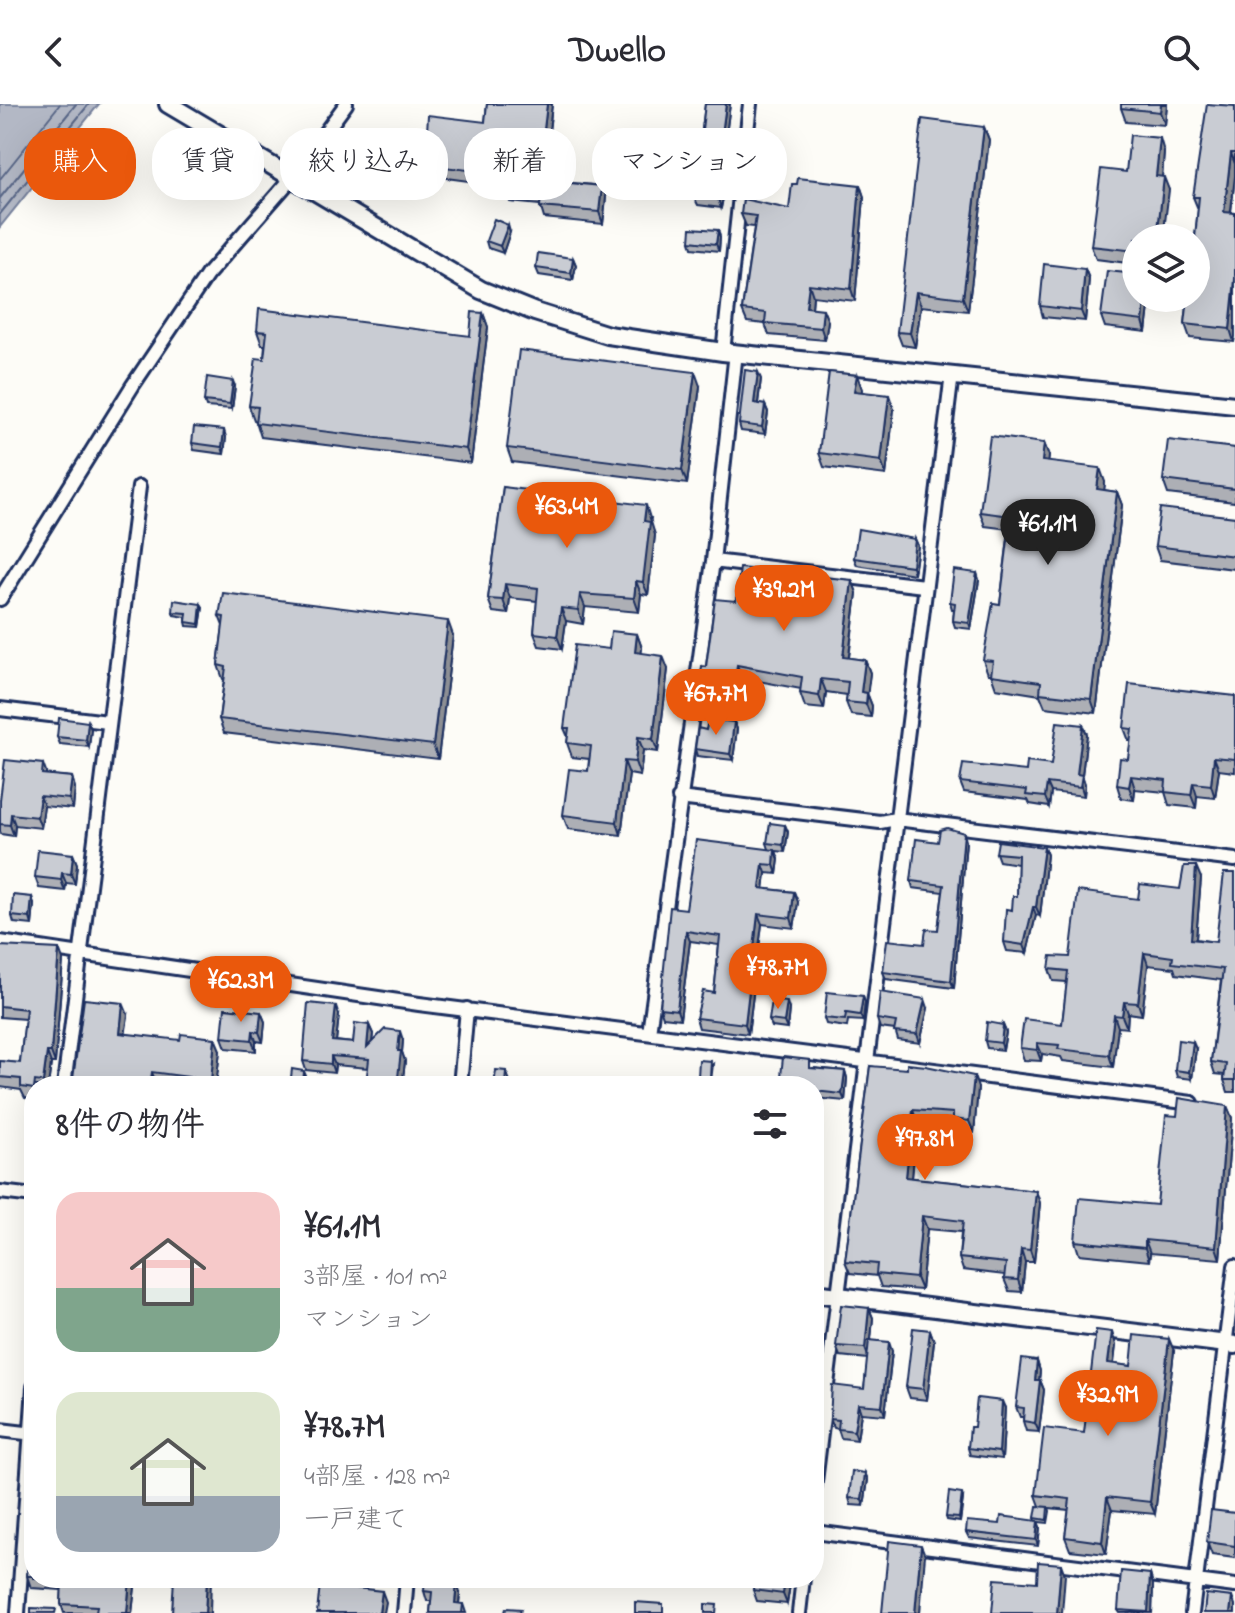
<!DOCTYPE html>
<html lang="ja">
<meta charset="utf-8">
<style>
body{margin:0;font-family:"Indie Flower","Klee One",sans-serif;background:#f2f2f3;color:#2b2b33;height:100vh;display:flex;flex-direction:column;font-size:30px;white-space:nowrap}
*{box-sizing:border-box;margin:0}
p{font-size:26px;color:#7c7c81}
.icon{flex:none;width:44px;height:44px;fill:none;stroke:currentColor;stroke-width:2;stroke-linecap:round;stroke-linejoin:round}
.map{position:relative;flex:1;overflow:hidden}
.side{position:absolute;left:24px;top:972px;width:800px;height:512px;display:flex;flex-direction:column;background:#fff;border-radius:32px;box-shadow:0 8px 32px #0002}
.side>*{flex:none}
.guide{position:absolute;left:24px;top:24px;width:800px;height:72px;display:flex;gap:16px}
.buttons{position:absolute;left:1122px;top:120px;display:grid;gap:16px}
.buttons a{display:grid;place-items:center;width:88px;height:88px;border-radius:50%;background:#fff;box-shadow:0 8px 32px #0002;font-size:40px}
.price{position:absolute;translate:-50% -68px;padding:0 18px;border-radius:28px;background:#ea580c;color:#fff;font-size:26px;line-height:52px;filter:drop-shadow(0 2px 4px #0008)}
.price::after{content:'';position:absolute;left:50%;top:48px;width:24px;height:18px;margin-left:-12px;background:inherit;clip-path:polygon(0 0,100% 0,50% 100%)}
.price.selected{background:#222;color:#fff}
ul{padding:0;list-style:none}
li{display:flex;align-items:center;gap:24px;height:200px;padding:0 32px}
li span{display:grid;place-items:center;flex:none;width:224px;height:160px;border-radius:24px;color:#555}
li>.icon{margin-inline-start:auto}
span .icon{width:96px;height:96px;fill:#fffc;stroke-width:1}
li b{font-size:34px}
h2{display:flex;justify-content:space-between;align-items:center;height:96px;padding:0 32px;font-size:34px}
.chip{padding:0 28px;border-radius:32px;background:#fff;box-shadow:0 8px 32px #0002;font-size:28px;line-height:72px}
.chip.selected{background:#ea580c;color:#fff}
header{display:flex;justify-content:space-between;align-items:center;height:104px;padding:0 32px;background:#fff;font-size:36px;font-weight:700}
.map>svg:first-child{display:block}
.water{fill:#b3b8c5;stroke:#76819c;stroke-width:2}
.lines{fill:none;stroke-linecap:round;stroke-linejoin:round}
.shore{stroke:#586687;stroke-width:2}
.street-casing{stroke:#1b2f5e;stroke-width:18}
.secondary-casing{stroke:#1b2f5e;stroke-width:22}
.street{stroke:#fdfcf7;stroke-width:12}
.secondary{stroke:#fdfcf7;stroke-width:16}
.wall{fill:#adafb5;stroke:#1b2f5e;stroke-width:2}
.shaded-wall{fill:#8d8f94;stroke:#1b2f5e;stroke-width:2}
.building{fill:#c9ccd3;stroke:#1b2f5e;stroke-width:2}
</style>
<header><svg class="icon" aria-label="back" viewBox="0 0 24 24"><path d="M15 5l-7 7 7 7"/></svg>Dwello<svg class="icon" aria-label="search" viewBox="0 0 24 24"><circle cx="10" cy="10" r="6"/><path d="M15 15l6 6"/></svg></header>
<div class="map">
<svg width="1235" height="1509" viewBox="0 0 1235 1509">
<rect width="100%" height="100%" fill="#fdfcf7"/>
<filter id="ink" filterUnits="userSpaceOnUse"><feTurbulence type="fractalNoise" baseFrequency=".0125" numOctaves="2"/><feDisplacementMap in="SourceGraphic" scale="16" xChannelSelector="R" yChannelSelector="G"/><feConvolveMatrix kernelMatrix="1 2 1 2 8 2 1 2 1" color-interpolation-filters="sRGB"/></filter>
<g filter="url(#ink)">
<path class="water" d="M0 0H99L0 123Z"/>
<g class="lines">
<path class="shore" d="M0 75 60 0
M0 94 76 0
M0 110 89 0"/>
<defs>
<path id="street" d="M723 248 750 0
M713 457 924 482
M0 495 133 281 207 171 291 75 346 0
M0 605 108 618
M679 694 880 718 896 715 1235 756
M0 838 419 900 1192 999
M649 929 713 457 736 248
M64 982 139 383
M460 982 467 905
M0 1088 34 1092
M0 1326 34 1330
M814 1386 952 270
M814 1428 1235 1482
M18 1509 34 1283
M404 1509 407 1474
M799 1509 803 1474
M1192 1509 1235 1162"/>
<path id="secondary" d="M168 0 481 186 535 208 608 231 723 248 1235 301
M814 1189 1235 1241"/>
</defs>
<use href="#street" class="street-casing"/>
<use href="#secondary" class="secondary-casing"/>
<use href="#street" class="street"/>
<use href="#secondary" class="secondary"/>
</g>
<path class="wall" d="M487 0H552L544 76 602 82 606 93 603 120 544 114 540 101 510 98 505 86 506 82 402 68 398 57 427 28 485 18Z
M705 0H730L725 38 732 48 721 104 698 101 694 93Z
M1121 0H1167L1165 21 1126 18 1121 4Z
M1235 2V72L1231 109H1235L1234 238 1190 234 1185 220 1198 105 1193 93Z
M984 23 989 36 968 207 921 202 915 243 902 241 897 228Z
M1164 48 1162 73 1169 86 1136 134V160L1096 155 1091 142 1126 68Z
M860 81 864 93 855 197 813 192 812 204 828 217 825 236 769 231 765 220 747 218 742 206 754 123 746 122 741 110 789 105Z
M718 126 720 133 719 147 692 144 690 137Z
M510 128 503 149 488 144 486 137Z
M573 154 576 161 573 176 539 171 536 164Z
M1085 165 1089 175 1085 217 1043 213 1040 202Z
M1136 194H1150L1146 228 1105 223 1101 212Z
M483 209 488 223 471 359 261 333 256 317 254 316 249 302 264 255 265 241H262L257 227 470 232Z
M761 275 758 300 765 301 768 308 765 330 741 327 739 320Z
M235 282 232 305 206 303 204 297Z
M700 282 687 380 512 358 507 344Z
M862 285 861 288 894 305 886 371 824 363 819 349Z
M226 333 224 350 194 346 192 339Z
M1044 339 1049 352 1048 358 1105 378 1104 386 1117 388 1122 401 1096 609 1045 603 1040 591 996 584 991 570H988L983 556 1000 500 1009 425 985 422 980 408Z
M1235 344V398L1168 390 1163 376Z
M503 383 651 414 650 418 655 431 648 491 641 490 639 508 585 503 583 520 566 517 562 545 539 542 534 529 537 497 510 494 508 510 493 508 488 495Z
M1235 413V465L1160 456 1155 442Z
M915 435 918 442 914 470 857 461 854 454Z
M977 469 979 476 971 525 955 523 953 517 954 505H952L950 498Z
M852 476 857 489 849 554 865 556 870 569 867 589 872 602 871 613 851 611 846 598 847 591 826 588 824 605 805 603 800 589 801 585 742 574 739 603 704 599 699 586 706 563 736 497Z
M201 500 203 503 200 523 187 522 186 518V513L174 511 173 508Z
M219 512 453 531 438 655 224 629 219 615 224 576 223 575 218 561 223 522Z
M637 530 642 544 641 549 668 565 658 648 643 646 640 672 629 670 621 731 568 725 563 711 588 667 589 655 572 653 567 639 568 633 564 624 609 545Z
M1235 592V668L1219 666 1215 694 1197 692 1196 704 1169 701 1165 688 1135 685 1134 696 1121 694 1117 681 1128 655 1131 637H1129L1124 624Z
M88 618 91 625 89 643 60 640 57 633Z
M734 618 737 625 733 656 697 652 695 645 706 626Z
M1083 621 1087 630 1082 671 1085 680 1084 692 1051 688 1049 703 1030 700 1028 696 964 688 960 678 1026 667 1051 661Z
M43 660 47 671 72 673 75 684 73 705 44 702 41 724 15 721 14 732 1 730 0 727V696Z
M785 721 788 728 785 748 776 747 779 755 777 770 766 769 764 785 794 788 798 798 794 824 762 820 748 930 699 924 696 914 714 889 719 841 690 837 680 915 663 913 660 904 686 805 769 745 767 739Z
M966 737 954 884 886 875 883 868 924 840 938 826 943 788 913 784 911 777 938 738Z
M1044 743 1047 751 1040 812 1036 811 1027 849 1007 847 1004 838 1012 806 1017 792 1018 760 999 757 996 749Z
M73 750 77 760 75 780 66 779 65 787 39 784 35 773Z
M1235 769V988H1228L1224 976V971L1215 970 1211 958 1221 876 1176 870 1174 864 1148 861 1142 911 1128 909 1127 924 1118 923 1113 963 1063 957 1061 953 1042 950 1041 957 1024 956 1020 944 1062 920 1067 878 1053 877 1049 865 1070 853 1138 795 1180 785 1201 774 1196 835 1216 838Z
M32 793 34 800 32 821 14 819 12 812Z
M0 842 63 856 55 959H51L48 982H34V995L25 994 21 986 0 983V957L20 959 25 915 0 913Z
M865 898 863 917 848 916 847 923 826 920 824 914Z
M928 904 920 939 898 936 895 926 880 924 877 915Z
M789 905 787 925 772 923 769 916Z
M261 908 265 918 263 938 256 937V947L226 944 222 933Z
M128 911 125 930 220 946 216 982H170L156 980V982H72Z
M339 911 336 937 353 939 369 921 373 930 372 938 403 936 402 948 405 957 402 982H366L368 964 335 961 334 969 306 966 303 957Z
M1003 921 1006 928 1003 946 987 944 985 937Z
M1196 945 1192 975 1177 973 1175 966Z
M713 960 711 977 699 976 698 973Z
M870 962 978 984 974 1029 957 1027 955 1021 917 1018 912 1074 1036 1087 1040 1099 1034 1158H1025L1022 1188 1009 1187 1004 1175 1005 1171 963 1166 959 1154 961 1128 927 1125 921 1186 881 1183 877 1172 850 1169 845 1157Z
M813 964 845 967 847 974 845 997 814 994Z
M1227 1002 1232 1014 1220 1155 1150 1149 1149 1157 1079 1150 1075 1137 1157 1101 1177 1012Z
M869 1204 873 1214 871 1236 892 1247 885 1311 861 1309 857 1336 841 1334 838 1325 834 1324 830 1315 864 1285 868 1255 840 1252 836 1242Z
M930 1226 934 1237 927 1296 910 1294 906 1283Z
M1116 1241 1114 1260 1131 1262 1174 1247 1155 1410 1112 1406 1106 1450 1070 1446 1065 1433 1069 1406 1049 1404 1050 1407 1048 1419 1038 1418 1040 1423 1038 1442 969 1434 966 1428 1036 1417 1035 1414 1040 1402 1036 1391 1084 1329Z
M1037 1257 1040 1267 1039 1276H1040L1044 1286 1039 1328 1026 1327 1023 1317V1313H1020L1016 1303Z
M1005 1304 1002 1355 970 1351 968 1344 974 1323Z
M865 1369 868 1376 864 1402 851 1401 849 1394Z
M963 1394 960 1418 947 1416 946 1413Z
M1235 1409V1454L1212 1451 1207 1438Z
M34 1439V1474H136L132 1509H64L61 1500 62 1486 31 1484 27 1472Z
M1150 1470 1153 1481 1152 1509H1120L1118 1506Z
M791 1474 787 1500 757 1497 753 1486Z
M424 1487 460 1489 459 1500H463L466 1509H430L431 1497H427Z"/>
<path class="shaded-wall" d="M547 0H552L542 87 538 76Z
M726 0H730L724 47 721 38Z
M1161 0H1167L1165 21 1160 8Z
M984 23 989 36 968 207 963 194Z
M1160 34 1164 48 1161 85 1156 72Z
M728 39 732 48 721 104 718 95Z
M1231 49 1235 60V72L1229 122 1224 108Z
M1164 73 1169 86 1163 134H1157Z
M860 81 864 93 855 197 851 185Z
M602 82 606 93 603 120 599 108Z
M508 121 510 128 503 149 500 142Z
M718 126 720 133 719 147 716 140Z
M573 154 576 161 573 176 571 169Z
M1085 165 1089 175 1085 217 1081 207Z
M1235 175V233L1234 238 1230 225Z
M809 180 813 192 811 215 806 203Z
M916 188 921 202 915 243 910 229Z
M1145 194H1150L1146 228 1143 217Z
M823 205 828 217 825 236 821 224Z
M483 209 488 223 471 359 466 345Z
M695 268 700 282 687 380 682 366Z
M758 268 761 275 757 306 754 299Z
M857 271 862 285 860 301 854 287Z
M233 277 235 282 232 305 230 300Z
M889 291 894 305 886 371 881 357Z
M765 301 768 308 765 330 762 323Z
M224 326 226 333 224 350 222 343Z
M1044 339 1049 352 1047 371 1042 357Z
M1100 364 1105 378 1103 399 1097 385Z
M1117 388 1122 401 1096 609 1091 595Z
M646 401 655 431 648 491 643 478 644 417Z
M915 435 918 442 914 470 912 462Z
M977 469 979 476 971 525 969 519Z
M852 476 857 489 847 566 843 553Z
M636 477 641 490 639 508 634 494Z
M505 480 510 494 508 510 503 496Z
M580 490 585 503 583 520 578 506Z
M201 500 203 503 200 523 199 520Z
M561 504 566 517 562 545 557 532Z
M448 517 453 531 438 655 433 641Z
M637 530 642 544 640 562 635 548Z
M663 552 668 565 658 648 653 635Z
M865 556 870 569 866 602 861 588Z
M737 561 742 574 739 603 734 590Z
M821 575 826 588 824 605 819 592Z
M867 589 872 602 871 613 866 600Z
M88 618 91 625 89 643 86 636Z
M734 618 737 625 733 656 730 650Z
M1083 621 1087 630 1082 671 1085 680 1084 692 1077 670Z
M638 633 643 646 640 672 635 658Z
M1214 653 1219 666 1215 694 1211 681Z
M624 657 629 670 621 731 617 718Z
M1131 672 1135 685 1134 696 1129 683Z
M72 673 75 684 73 705 69 695Z
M1047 679 1051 688 1049 703 1045 693Z
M1193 679 1197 692 1196 704 1191 691Z
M40 692 44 702 41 724 37 713Z
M11 710 15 721 14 732 10 721Z
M785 721 788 728 785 748 783 741Z
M964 729 966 737 954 884 951 877Z
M1044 743 1047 751 1040 812 1036 803Z
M775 746 779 755 777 770 774 761Z
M73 750 77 760 75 780 71 770Z
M763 760 766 769 763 794 760 784Z
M1196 762 1201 774 1195 846 1191 835Z
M62 769 66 779 65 787 61 776Z
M794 788 798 798 794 824 791 814Z
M32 793 34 800 32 821 30 814Z
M1033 803 1036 811 1027 849 1024 841Z
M758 810 762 820 748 930 745 920Z
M686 827 690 837 680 915 677 906Z
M59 845 63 856 55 959 51 948Z
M1144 849 1148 861 1142 911 1138 899Z
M863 892 865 898 863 917 860 911Z
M925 895 928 904 920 939 917 930Z
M787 898 789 905 787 925 784 918Z
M1124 898 1128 909 1127 924 1122 912Z
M123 899 128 911 124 941 120 929Z
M336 902 339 911 335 946 332 937Z
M261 908 265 918 263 938 259 928Z
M1114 911 1118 923 1113 963 1109 951Z
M369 921 373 930 370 953 367 943Z
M1003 921 1006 928 1003 946 1001 939Z
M253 927 256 937V947L252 936Z
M400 927 403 936 402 948 405 957 402 982H397L398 947Z
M215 934 220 946 216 982H213L211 976Z
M1193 938 1196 945 1192 975 1189 968Z
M1037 939 1042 950 1041 957 1037 946Z
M47 948 51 959 48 982H44L43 978Z
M331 952 335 961 334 969 331 960Z
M304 967 308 977V982H303Z
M506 967 510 977 509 982H505Z
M845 967 847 974 845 997 842 990Z
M152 968 156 980V982H150Z
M974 972 978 984 974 1029 969 1017Z
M1227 1002 1232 1014 1220 1155 1216 1143Z
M913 1006 917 1018 911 1085 906 1073Z
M1036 1087 1040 1099 1034 1158 1030 1146Z
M922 1112 927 1125 921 1186 916 1174Z
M1145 1136 1150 1149 1149 1157 1145 1144Z
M1021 1145 1025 1158 1022 1188 1018 1176Z
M869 1204 873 1214 869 1255 865 1244Z
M930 1226 934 1237 927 1296 923 1285Z
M1112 1228 1116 1241 1112 1271 1108 1259Z
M1169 1235 1174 1247 1155 1410 1150 1398Z
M889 1238 892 1247 885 1311 882 1302Z
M1037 1257 1040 1267 1038 1285 1035 1276Z
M1040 1276 1044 1286 1039 1328 1035 1319Z
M1002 1297 1005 1304 1002 1355 999 1348Z
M858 1300 861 1309 857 1336 854 1327Z
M865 1369 868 1376 864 1402 862 1395Z
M962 1390 963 1394 960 1418 959 1414Z
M1107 1393 1112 1406 1106 1450 1102 1438Z
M1038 1417 1040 1423 1038 1442 1036 1436Z
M921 1441 925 1451 920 1509H915Z
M1061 1460 1065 1471 1062 1509H1057Z
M1150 1470 1153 1481 1152 1509H1148V1508Z
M130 1474H136L132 1509H127Z
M207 1474H211L210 1509H205Z
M785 1474H791L787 1500 783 1490Z
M457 1479 460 1489 458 1508 455 1499Z
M382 1487 386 1498 384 1509H379Z
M1232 1493 1235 1501V1509H1230Z"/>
<path class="building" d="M487 0H547L538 76 602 82 599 108 540 103 541 90 505 86 507 71 398 57 401 25 427 28 428 11 485 18Z
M705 0H726L721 38 728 39 718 95 694 93Z
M1121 0H1161L1160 8 1121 4Z
M1207 0 1235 2V49H1231L1224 108 1235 109V175L1230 225 1185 220 1188 194H1196V134H1195L1199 93H1193Z
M922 15 984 23 963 194 916 188 910 229 897 228Z
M1130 31 1160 34 1156 72 1164 73 1157 134H1136V147L1091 142 1101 65 1126 68Z
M798 74 860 81 851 185 809 180 806 203 823 205 821 224 765 219 766 209 742 206 756 112 741 110 743 95 789 105 792 80H797Z
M494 115 508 121 500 142 486 137Z
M691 124 718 126 716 140 690 137Z
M538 149 573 154 571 169 536 164Z
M1044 160 1085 165 1081 207 1040 202Z
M1107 167 1136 170V194H1145L1143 217 1101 212Z
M259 205 470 232 472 208 483 209 466 345 256 319 258 303 249 302 256 254 264 255 267 228 257 227Z
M519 246 695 268 682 366 507 344Z
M745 266 758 268 754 299 765 301 762 323 739 320Z
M829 268 857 271 854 287 889 291 881 357 819 349Z
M207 273 233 277 230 300 204 297Z
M194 323 224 326 222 343 192 339Z
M990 332 1044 339 1042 357 1100 364 1097 385 1117 388 1091 595 1040 589 1041 578 991 571 993 557 983 556 993 499 1000 500 1011 412 980 408Z
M1168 336 1235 344V385L1163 376Z
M503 383 646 401 644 417 650 418 643 478 636 477 634 494 580 490 578 506 561 504 557 532 534 529 538 484 505 480 503 496 488 495Z
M1160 404 1235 413V452L1155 442Z
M858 425 915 435 912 462 854 454Z
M740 464 852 476 843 553 865 556 861 588 867 589 866 600 846 598 848 578 821 575 819 592 800 589 802 573 737 561 734 590 699 586 702 562 706 563 715 495 736 497Z
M954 466 977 469 969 519 953 517 955 499 950 498Z
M223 489 448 517 433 641 219 615 226 563 218 561 224 513 219 512Z
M174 496 201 500 199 520 186 518 187 509 173 508Z
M611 527 637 530 635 548 663 552 653 635 638 633 635 658 624 657 617 718 563 711 569 665 588 667 591 642 567 639 569 624H564L575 541 609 545Z
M1129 580 1235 592V655L1214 653 1211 681 1193 679 1191 691 1165 688 1166 676 1131 672 1129 683 1117 681 1120 654 1128 655 1132 625 1124 624Z
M59 614 88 618 86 636 57 633Z
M708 615 734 618 730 650 695 645 698 624 706 626Z
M1057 618 1083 621 1077 670 1082 671 1080 683 1047 679 1045 693 1026 691 1027 686 960 678 963 660 1026 667 1027 658 1051 661Z
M5 656 43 660 42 670 72 673 69 695 40 692 37 713 11 710 10 721 0 720V696Z
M770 719 785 721 783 741 767 739Z
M947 724 964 729 951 877 883 868 887 836 924 840 926 825 938 826 944 781 911 777 916 735 938 738 940 726Z
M696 736 775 746 774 761 763 760 760 784 794 788 791 814 758 810 745 920 696 914 703 887 714 889 720 832 686 827 677 906 660 904 670 803 686 805Z
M998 737 1044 743 1036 803H1033L1024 841 1004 838 1006 805 1012 806 1013 792H1017L1018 751 996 749Z
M38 746 73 750 71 770 62 769 61 776 35 773Z
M1184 762H1196L1191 835 1216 838 1224 769H1235V976H1224L1226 960 1211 958 1223 865 1172 859 1173 853 1144 849 1138 899 1124 898 1122 912 1114 911 1109 951 1058 945 1059 941 1037 939V946L1020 944 1024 915 1062 920 1068 867 1049 865 1051 852 1070 853 1078 787 1138 795 1140 780 1180 785Z
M13 791 32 793 30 814 12 812Z
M0 842 59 845 51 948H47L43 978 35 977 34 985 21 983V975L0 973V957L20 959 26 905 0 902Z
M827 888 863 892 860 911 846 909 845 916 824 914Z
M880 888 925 895 917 930 894 928 896 918 877 915Z
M84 895 123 899 120 929 180 936 181 930 215 934 211 976 152 968 150 982H72Z
M772 896 787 898 784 918 769 916Z
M308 899 336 902 332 937 353 939 355 919 369 921 367 943 385 925 400 927 398 947H401L397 982H366L369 955 331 952V960L303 957Z
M225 904 261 908 259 928 253 927 252 936 222 933Z
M987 918 1003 921 1001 939 985 937Z
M1178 936 1193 938 1189 968 1175 966Z
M783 953 810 956V964L845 967 842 990 814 987V982H780Z
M699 956 711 957 710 974 698 973Z
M907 960 926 962 974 972 969 1017 953 1015V1009L913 1006 906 1073 1036 1087 1030 1146 1021 1145 1018 1176 1004 1175 1006 1159 959 1154 963 1117 922 1112 916 1174 876 1170 877 1160 845 1157 870 962 907 965Z
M292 965 304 967 303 982H290Z
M496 966 506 967 505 982H494Z
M1179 994 1227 1002 1216 1143 1145 1136V1144L1075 1137 1079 1094 1157 1101 1166 1011 1177 1012Z
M841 1201 869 1204 865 1244 836 1242Z
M913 1224 930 1226 923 1285 906 1283Z
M1096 1226 1112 1228 1108 1259 1131 1262 1134 1231 1169 1235 1150 1398 1107 1393 1102 1438 1065 1433 1070 1395 1036 1391 1044 1324 1084 1329Z
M869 1236 889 1238 882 1302 858 1300 854 1327 838 1325 839 1316 830 1315 832 1281 864 1285Z
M1022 1255 1037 1257 1035 1276H1040L1035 1319 1023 1317 1024 1304 1016 1303Z
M977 1294 1002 1297 999 1348 968 1344 970 1323H974Z
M852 1367 865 1369 862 1395 849 1394Z
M949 1388 962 1390 959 1414 946 1413Z
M1037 1402 1048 1403 1047 1416 1035 1414Z
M1211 1406 1235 1409V1442L1207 1438Z
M1001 1412 1038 1417 1036 1436 966 1428 967 1417 1000 1420Z
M889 1437 921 1441 915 1509H882Z
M29 1439H34V1472H27Z
M1038 1458 1061 1460 1057 1509H992L995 1475 1037 1478Z
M1121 1467 1150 1470 1148 1508 1118 1506Z
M62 1474H130L127 1509H96L97 1502 61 1500Z
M174 1474H207L205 1509H172Z
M754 1474H785L783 1490 753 1486Z
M425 1476 457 1479 455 1499 463 1500 462 1509H430L432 1488 424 1487Z
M320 1480 382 1487 379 1509H317Z
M1206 1490 1232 1493 1230 1509H1204Z
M635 1498 663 1500V1509H635Z
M705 1500 717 1501 716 1509H705Z
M31 1504 56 1505 55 1509H31Z
M506 1504 521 1505 520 1509H505Z"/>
</g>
</svg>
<div class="buttons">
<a><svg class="icon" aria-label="layers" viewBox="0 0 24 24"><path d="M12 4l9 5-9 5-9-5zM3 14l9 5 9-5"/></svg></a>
</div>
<b class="price" style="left:567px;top:446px">¥63.4M</b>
<b class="price selected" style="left:1048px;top:463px">¥61.1M</b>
<b class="price" style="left:784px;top:529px">¥39.2M</b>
<b class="price" style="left:716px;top:633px">¥67.7M</b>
<b class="price" style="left:778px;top:907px">¥78.7M</b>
<b class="price" style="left:241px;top:920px">¥62.3M</b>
<b class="price" style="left:925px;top:1078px">¥97.8M</b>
<b class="price" style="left:1108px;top:1334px">¥32.9M</b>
<div class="guide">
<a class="chip selected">購入</a>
<a class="chip">賃貸</a>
<a class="chip">絞り込み</a>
<a class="chip">新着</a>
<a class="chip">マンション</a>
</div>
<section class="side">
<h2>8件の物件<svg class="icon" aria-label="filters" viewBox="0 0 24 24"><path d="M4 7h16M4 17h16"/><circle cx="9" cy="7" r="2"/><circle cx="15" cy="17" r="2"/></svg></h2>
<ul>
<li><span style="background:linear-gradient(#f6c9c9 60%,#7fa58c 0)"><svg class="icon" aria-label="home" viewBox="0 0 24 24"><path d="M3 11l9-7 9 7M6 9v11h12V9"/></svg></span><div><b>¥61.1M</b><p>3部屋 · 101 m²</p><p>マンション</p></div></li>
<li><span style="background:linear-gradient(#dfe7d0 65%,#9aa5b1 0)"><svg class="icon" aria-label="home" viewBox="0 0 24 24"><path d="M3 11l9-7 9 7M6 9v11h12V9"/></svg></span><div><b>¥78.7M</b><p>4部屋 · 128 m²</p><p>一戸建て</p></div></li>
</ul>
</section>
</div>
